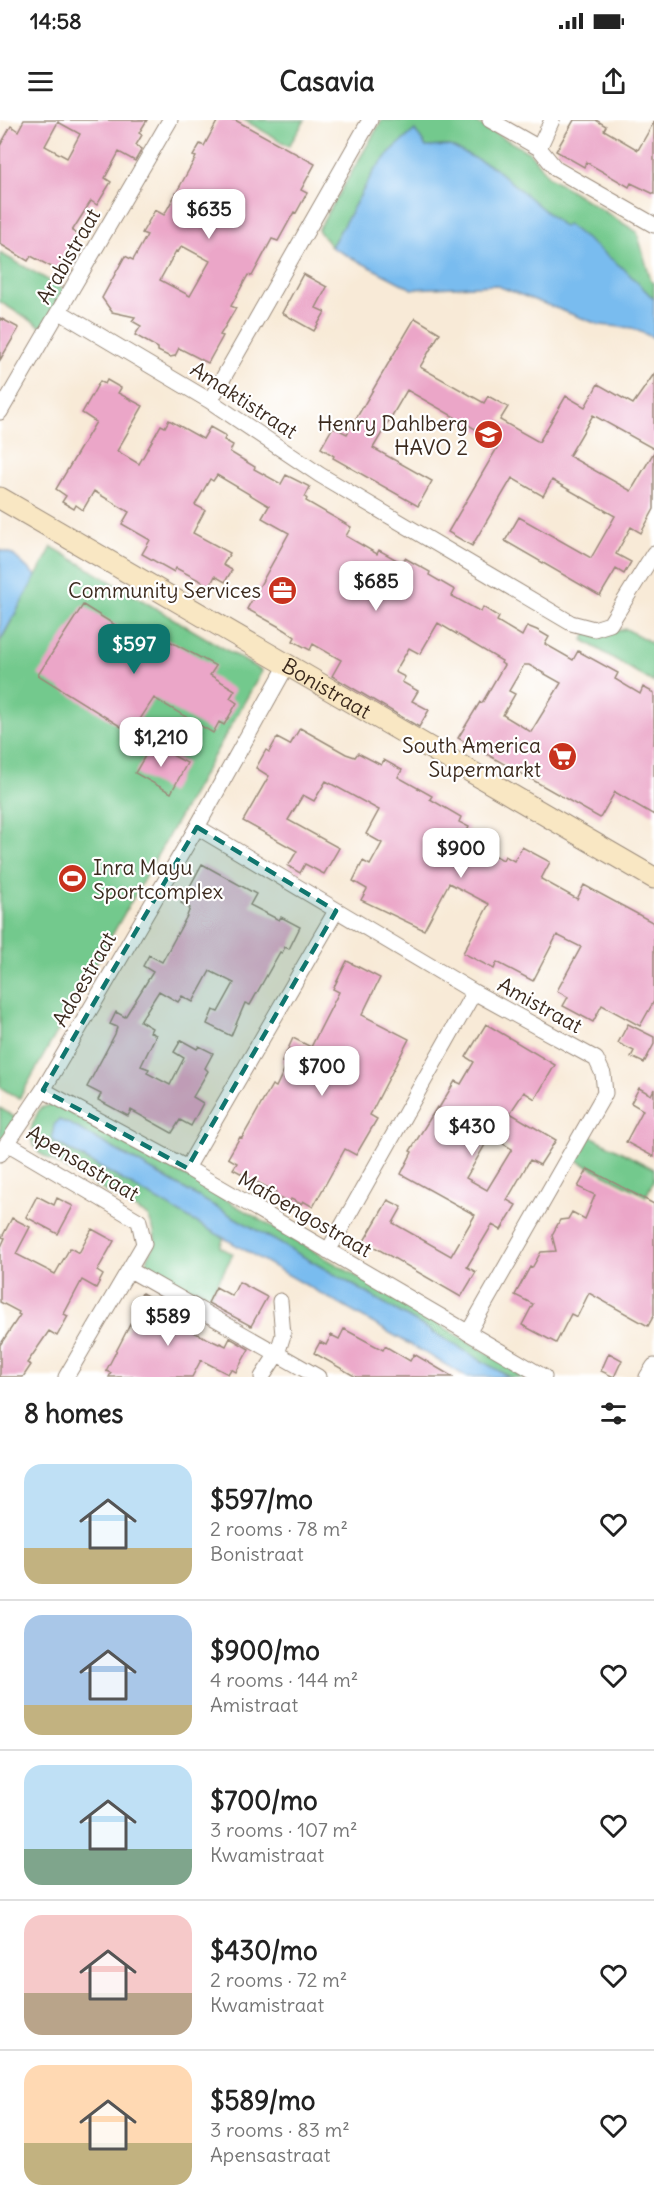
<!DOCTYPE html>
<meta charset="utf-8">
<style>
body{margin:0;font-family:Delius,sans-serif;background:#f2f2f2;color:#222;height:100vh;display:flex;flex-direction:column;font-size:22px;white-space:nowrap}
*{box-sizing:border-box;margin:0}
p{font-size:20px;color:#767676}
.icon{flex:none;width:33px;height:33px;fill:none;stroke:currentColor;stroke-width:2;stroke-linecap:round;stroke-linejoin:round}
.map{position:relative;height:1257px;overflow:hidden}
.details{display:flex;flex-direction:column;background:#fff;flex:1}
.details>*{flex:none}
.price{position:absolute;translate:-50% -51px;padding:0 14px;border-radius:12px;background:#fff;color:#222;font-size:20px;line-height:39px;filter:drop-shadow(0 2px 3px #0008)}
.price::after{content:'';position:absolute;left:50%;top:36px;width:18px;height:14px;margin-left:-9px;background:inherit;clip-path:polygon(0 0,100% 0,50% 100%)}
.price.active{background:#0f766e;color:#fff}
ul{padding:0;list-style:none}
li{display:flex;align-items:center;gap:18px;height:150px;padding:0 24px}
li+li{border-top:2px solid #e0e0e0}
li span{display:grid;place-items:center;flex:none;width:168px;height:120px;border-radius:18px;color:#555}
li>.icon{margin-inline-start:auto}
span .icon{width:72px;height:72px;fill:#fffc;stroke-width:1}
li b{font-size:26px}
h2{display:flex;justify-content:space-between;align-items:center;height:72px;padding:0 24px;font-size:26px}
.status{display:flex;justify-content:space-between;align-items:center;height:42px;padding:0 30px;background:#fff;direction:ltr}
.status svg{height:16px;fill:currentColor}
header{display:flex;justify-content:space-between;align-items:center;height:78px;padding:0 24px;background:#fff;font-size:27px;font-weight:700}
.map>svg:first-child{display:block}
.green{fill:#73c98d;stroke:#577a56;stroke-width:1.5}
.water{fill:#79bcef;stroke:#5a7386;stroke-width:1.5}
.building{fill:#eba6c8;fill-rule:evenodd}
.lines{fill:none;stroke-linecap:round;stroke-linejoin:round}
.street-casing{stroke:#9a8a7a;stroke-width:17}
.secondary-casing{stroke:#9a8a7a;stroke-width:23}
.street{stroke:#fff;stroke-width:15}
.secondary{stroke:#f9e7c3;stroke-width:21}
.marked{fill:#0f766e;fill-opacity:0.2;stroke:#0f766e;stroke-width:4.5;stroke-dasharray:12 8;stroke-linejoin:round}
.labels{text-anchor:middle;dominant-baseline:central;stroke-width:4.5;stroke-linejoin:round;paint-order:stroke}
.street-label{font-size:21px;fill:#3b2a1e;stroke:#fff}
.poi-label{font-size:21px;fill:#3b2a1e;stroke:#fff;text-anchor:end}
</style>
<div class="status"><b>14:58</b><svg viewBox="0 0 49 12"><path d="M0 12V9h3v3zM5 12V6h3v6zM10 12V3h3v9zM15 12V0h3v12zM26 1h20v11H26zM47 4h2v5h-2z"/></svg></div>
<header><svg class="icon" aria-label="menu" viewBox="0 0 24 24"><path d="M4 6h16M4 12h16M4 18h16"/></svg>Casavia<svg class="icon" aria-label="share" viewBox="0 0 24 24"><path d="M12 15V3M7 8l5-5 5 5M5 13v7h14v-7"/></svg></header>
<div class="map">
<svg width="654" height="1257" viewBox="0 0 654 1257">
<rect width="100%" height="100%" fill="#fff"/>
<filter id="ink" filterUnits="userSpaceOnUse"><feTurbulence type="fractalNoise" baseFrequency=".0167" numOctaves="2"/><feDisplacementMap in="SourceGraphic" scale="12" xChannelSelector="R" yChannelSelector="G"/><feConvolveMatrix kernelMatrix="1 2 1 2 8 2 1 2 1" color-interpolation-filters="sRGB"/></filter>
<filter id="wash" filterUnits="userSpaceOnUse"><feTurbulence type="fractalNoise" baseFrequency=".008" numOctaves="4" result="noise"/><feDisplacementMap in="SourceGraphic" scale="24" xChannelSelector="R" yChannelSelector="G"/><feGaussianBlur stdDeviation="1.35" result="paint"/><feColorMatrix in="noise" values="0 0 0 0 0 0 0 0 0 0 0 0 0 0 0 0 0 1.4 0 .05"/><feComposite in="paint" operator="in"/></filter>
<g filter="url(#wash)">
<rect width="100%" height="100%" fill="#f8ead7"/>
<path class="green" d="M244 0H305L289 26Z
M382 0H472L530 33 548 56 637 112 651 161 654 163V179L623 149 567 105 564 107 450 26 426 27 374 51 331 127 318 110Z
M0 133 66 170 43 208 0 182Z
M52 427 262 551 19 979 0 967V522Z
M626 509 654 524V563L583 520 589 510 602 514Z
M50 985H59L146 1033 529 1257H509L360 1169 72 1005 59 1000 52 1021 224 1117 220 1127 233 1134 205 1186 153 1156 145 1149C145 1139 151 1134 154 1125 157 1115 152 1106 148 1096L39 1033C25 1014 31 1007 40 988Z
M0 988 16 998 0 1026Z
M587 1014 654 1049V1060L646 1076 574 1039Z"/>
<path class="water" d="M415 10 426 27 450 26 493 47 564 107 567 104 624 149 654 179V218L632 208 600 205 495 165 412 169 331 127 374 51 390 32Z
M0 430 12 434 36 456 0 521Z
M59 1000 72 1005 360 1169 509 1257H467L52 1020 54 1005Z"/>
<g id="blocks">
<path class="building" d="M24 0H147L139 13 142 15 136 25 142 29 135 41 119 32 105 58 111 62 97 85 91 81 72 111 79 115 59 151 31 136 28 141 0 124V26L11 6 18 11ZM58 2 80 14 67 38 45 26Z
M218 0H235L315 44 301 70 307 73 296 93 294 92 278 121 272 119 252 156 248 155 231 186 236 188 220 215 223 216 208 243 179 228 175 236 170 237 158 231V228L135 215 141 206 132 201 135 197 112 192 102 178 125 136 133 140 147 115 142 113 155 90 164 95 196 37 193 36 200 24 204 26ZM182 126 210 141 190 176 160 160 176 131 178 132Z
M574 0H596L606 6 604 10 638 30 654 2V74L631 63 629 67 586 42 584 47 556 31Z
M303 154 327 167 316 188 325 192 314 211 282 193Z
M0 198 19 208 0 240Z
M415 198 440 213 420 247 484 283 488 276 508 287 500 300 539 322 566 276 585 287 598 264 633 284 654 254V329L593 295 569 336 631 371 654 332V389L641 413 631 407 616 434 631 442 624 454 616 449 600 476 505 421 519 397 591 438 615 396 552 360 543 376 512 358 472 426 448 412 500 323 407 270 373 328 432 361 418 386 333 338 334 336 321 328 333 307 347 314Z
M107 260 121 268 118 273 143 286 117 331 139 344 161 305 165 307 169 300 203 319 210 307 226 316 224 320 233 325 230 332 255 347 254 349 281 364 286 355 310 367 305 377 307 379 306 381 351 407 346 416 377 434 379 430 402 443 405 438 430 452 429 455 455 470 452 476 481 492 483 487 499 497 497 501 522 516 527 506 537 510 549 517 545 524 573 540 578 531 618 553 615 559 640 574 643 567 654 573V695L615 672 600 698 458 618 480 582 482 583 504 545 501 543 502 541 438 503 420 534 409 528 395 552 405 557 402 562 418 571 412 581 429 590 419 607 332 556 341 540 313 524 310 530 293 521 295 517 285 510 247 489 289 413 262 398 269 386 217 355 213 361 210 359 195 385 205 390 193 413 230 433 223 445 232 450 225 462 215 456 210 466 176 448 174 452 142 434 150 420 122 404 129 392 94 371 83 390 76 385 74 389 62 382 66 376 56 369 96 302 82 293 100 261 105 264ZM524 545H529L561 563 531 612 503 595 515 574 509 571Z
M83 485 155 530 162 517 216 546 210 555 235 570 230 578 237 583 224 605 219 602 213 613 154 578 131 613 38 555Z
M300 608 346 634 355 637 358 633 381 645 384 640 402 650 398 657 432 676 430 679 461 697 459 702 469 707 463 719 503 740 505 736 514 741 522 727 550 742 541 759 577 779 584 765 654 803V881L640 906 602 885 593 902 563 886 568 877 557 871 581 827 557 815 533 861 497 842 494 849 463 833 489 784 449 763 424 810 361 780 367 769 353 761 363 741 370 745 382 723 366 714 379 690 326 661 314 681 303 675 288 700 339 728 324 754 305 744 300 753 288 746 297 731 243 701 269 656 256 648 266 630 269 632 277 618 290 625Z
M152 624 187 643 171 673 135 653Z
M202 744 256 774 250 785 279 800 281 797 300 807 289 829 285 827 282 833 280 832 250 885 245 883 231 916 207 904 213 890 218 892 234 863 210 851 193 882 182 876 178 882 159 871 140 901 152 908 150 912 156 915 141 946 149 949 147 953 170 965 184 938 174 932 181 920 197 929 199 926 213 933 205 948 208 951 193 977 203 983 191 1006 180 1000 172 1013 131 990 128 996 98 980 101 974 87 967 115 914 117 907 110 904 116 892 125 897 153 852 143 846 149 835 162 842 187 796 190 788 181 783Z
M347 841 380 858 362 895 409 919 370 995 377 999 356 1035 345 1029 313 1087 303 1081 301 1084 291 1079 289 1083 274 1075 276 1072 233 1049 237 1043 228 1038 240 1017 242 1018 272 965 276 967 287 944 282 942 293 918 311 927 339 872 333 869Z
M486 904 555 945 535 979 524 972 510 993 556 1020 540 1045 530 1040 507 1080 516 1085 501 1110 492 1105 467 1147 476 1152 461 1177 364 1121 388 1080 402 1087 393 1103 451 1136 475 1095 401 1054 412 1032 410 1031 437 987 439 988 455 961 461 964 474 942 466 937ZM490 1016 512 1029 487 1070 466 1058Z
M628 904 654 917V924L644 943 631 937 634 931 618 923Z
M639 968 651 975 654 969V1037L626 1022 643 990 631 983Z
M588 1049 654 1084V1195L648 1206 589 1173 577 1197 571 1194 556 1223 522 1205 533 1184 515 1175 530 1147 532 1148 541 1132 556 1131 552 1115 560 1100 568 1099 572 1092 585 1099 595 1075 578 1067Z
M37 1076 54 1085 57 1078 73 1086 58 1114 26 1097Z
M12 1098 30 1107 16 1134 55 1154 70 1128 79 1133 92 1109 114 1121 97 1151 103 1155 96 1168 82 1160 64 1194 68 1196 57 1216 49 1211 27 1243 31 1245 23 1257H0V1225L20 1195 18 1194 19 1192 0 1182V1129L5 1118 2 1117Z
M239 1162 267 1177 251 1206 208 1183 216 1167 232 1176Z
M142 1173 167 1187 163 1194 190 1208 189 1210 219 1224 220 1223 226 1226 230 1218 249 1229 236 1252 231 1249 228 1254 201 1240 192 1257H109L111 1253 106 1251 138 1189 135 1187Z
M344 1209 383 1230 385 1226 410 1241 414 1234 453 1257H356L314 1233 320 1222 326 1225 331 1215 339 1219Z
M609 1233 622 1240 614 1257 601 1251Z"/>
</g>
</g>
<g filter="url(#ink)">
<use href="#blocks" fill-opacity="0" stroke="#9a8a7a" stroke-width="1.5"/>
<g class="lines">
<defs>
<path id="street" d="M490 0 539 28
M552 0 539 28 556 49 654 105
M60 192 210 281 320 355 571 503 594 509 610 504 654 433
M210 281 370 0
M0 292 170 0
M197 707 474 872 596 939 603 954 605 973 468 1213
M43 970 187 1048 544 1257
M7 1023 139 1101 144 1124 66 1257
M0 1034 43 970 197 707 287 545
M187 1048 336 791
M328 1131 474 872
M130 1150 318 1257
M262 1257 277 1234 283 1215 280 1181
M647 1257 654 1246"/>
<g id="secondary">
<path id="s1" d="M0 378 654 758"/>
</g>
</defs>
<use href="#street" class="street-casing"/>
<use href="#secondary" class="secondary-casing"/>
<use href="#street" class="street"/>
<use href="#secondary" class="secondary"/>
</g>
</g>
<path class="marked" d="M197 707 336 791 187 1048 43 970Z"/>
<defs>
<symbol id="school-disc" viewBox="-11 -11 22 22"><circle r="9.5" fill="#c8321e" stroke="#fff"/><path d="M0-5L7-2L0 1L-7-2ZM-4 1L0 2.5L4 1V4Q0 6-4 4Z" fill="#fff"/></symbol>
<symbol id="office-disc" viewBox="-11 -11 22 22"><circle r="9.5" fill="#c8321e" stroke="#fff"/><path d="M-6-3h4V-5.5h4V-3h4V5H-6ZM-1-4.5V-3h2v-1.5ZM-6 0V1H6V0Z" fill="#fff"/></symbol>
<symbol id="supermarket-disc" viewBox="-11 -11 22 22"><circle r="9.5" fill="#c8321e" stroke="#fff"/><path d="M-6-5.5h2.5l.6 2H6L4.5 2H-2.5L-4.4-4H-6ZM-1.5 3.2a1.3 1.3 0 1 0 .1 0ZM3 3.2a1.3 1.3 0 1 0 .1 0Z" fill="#fff"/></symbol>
<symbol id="stadium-disc" viewBox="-11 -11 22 22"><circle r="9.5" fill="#c8321e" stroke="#fff"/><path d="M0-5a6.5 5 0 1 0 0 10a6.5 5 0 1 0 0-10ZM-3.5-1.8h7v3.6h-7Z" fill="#fff"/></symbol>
</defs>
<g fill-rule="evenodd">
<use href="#school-disc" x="472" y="298" width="33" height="33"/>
<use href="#office-disc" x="266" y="454" width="33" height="33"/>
<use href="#supermarket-disc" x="546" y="620" width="33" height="33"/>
<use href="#stadium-disc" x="56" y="742" width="33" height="33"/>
</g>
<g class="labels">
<g class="street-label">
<text transform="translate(68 136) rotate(-60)">Arabistraat</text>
<text transform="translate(244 280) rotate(33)">Amaktistraat</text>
<text stroke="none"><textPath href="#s1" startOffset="378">Bonistraat</textPath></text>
<text transform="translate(84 859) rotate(-60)">Adoestraat</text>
<text transform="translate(540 885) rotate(29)">Amistraat</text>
<text transform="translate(83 1043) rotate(31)">Apensastraat</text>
<text transform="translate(305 1094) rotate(30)">Mafoengostraat</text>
</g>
<g class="poi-label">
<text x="468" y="303">Henry Dahlberg<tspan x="468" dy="24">HAVO 2</tspan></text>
<text x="261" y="470">Community Services</text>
<text x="541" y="625">South America<tspan x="541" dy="24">Supermarkt</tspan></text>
<text x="93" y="747" text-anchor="start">Inra Mayu<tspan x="93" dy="24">Sportcomplex</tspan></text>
</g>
</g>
</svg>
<b class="price" style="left:209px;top:120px">$635</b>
<b class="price" style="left:376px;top:492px">$685</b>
<b class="price active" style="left:134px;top:555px">$597</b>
<b class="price" style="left:161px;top:648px">$1,210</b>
<b class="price" style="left:461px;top:759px">$900</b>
<b class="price" style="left:322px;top:977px">$700</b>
<b class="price" style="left:472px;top:1037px">$430</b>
<b class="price" style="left:168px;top:1227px">$589</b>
</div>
<section class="details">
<h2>8 homes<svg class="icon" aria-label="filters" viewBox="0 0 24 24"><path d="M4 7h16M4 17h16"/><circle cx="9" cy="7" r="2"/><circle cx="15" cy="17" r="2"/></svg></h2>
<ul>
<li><span style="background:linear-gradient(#bfe0f5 70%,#c2b280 0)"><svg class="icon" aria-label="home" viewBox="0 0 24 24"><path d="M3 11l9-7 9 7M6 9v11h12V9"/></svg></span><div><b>$597/mo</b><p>2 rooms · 78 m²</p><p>Bonistraat</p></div><svg class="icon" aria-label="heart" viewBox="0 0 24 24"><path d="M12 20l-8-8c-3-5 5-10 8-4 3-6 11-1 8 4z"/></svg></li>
<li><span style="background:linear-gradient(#a9c7e8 75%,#c2b280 0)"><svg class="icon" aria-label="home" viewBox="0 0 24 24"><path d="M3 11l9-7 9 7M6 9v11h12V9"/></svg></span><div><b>$900/mo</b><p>4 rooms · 144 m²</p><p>Amistraat</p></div><svg class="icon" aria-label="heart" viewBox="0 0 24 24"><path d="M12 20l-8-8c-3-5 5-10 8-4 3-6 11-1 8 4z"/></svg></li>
<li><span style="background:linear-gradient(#bfe0f5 70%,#7fa58c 0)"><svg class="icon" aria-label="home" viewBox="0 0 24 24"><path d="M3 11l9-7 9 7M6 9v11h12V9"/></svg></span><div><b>$700/mo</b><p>3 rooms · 107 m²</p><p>Kwamistraat</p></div><svg class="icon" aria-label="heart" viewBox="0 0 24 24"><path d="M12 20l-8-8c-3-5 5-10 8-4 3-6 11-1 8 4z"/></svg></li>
<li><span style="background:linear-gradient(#f6c9c9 65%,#b9a48a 0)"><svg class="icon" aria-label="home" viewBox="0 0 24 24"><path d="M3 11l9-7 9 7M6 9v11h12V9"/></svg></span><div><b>$430/mo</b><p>2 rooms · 72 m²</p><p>Kwamistraat</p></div><svg class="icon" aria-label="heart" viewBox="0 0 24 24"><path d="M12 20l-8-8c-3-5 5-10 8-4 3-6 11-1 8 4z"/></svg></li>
<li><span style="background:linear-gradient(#ffd9b3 65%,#c2b280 0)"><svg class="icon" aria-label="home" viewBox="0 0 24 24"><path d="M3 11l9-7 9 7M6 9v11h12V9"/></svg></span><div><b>$589/mo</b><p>3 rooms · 83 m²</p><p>Apensastraat</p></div><svg class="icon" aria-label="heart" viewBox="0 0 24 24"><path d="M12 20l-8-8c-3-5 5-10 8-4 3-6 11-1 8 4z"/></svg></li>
</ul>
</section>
